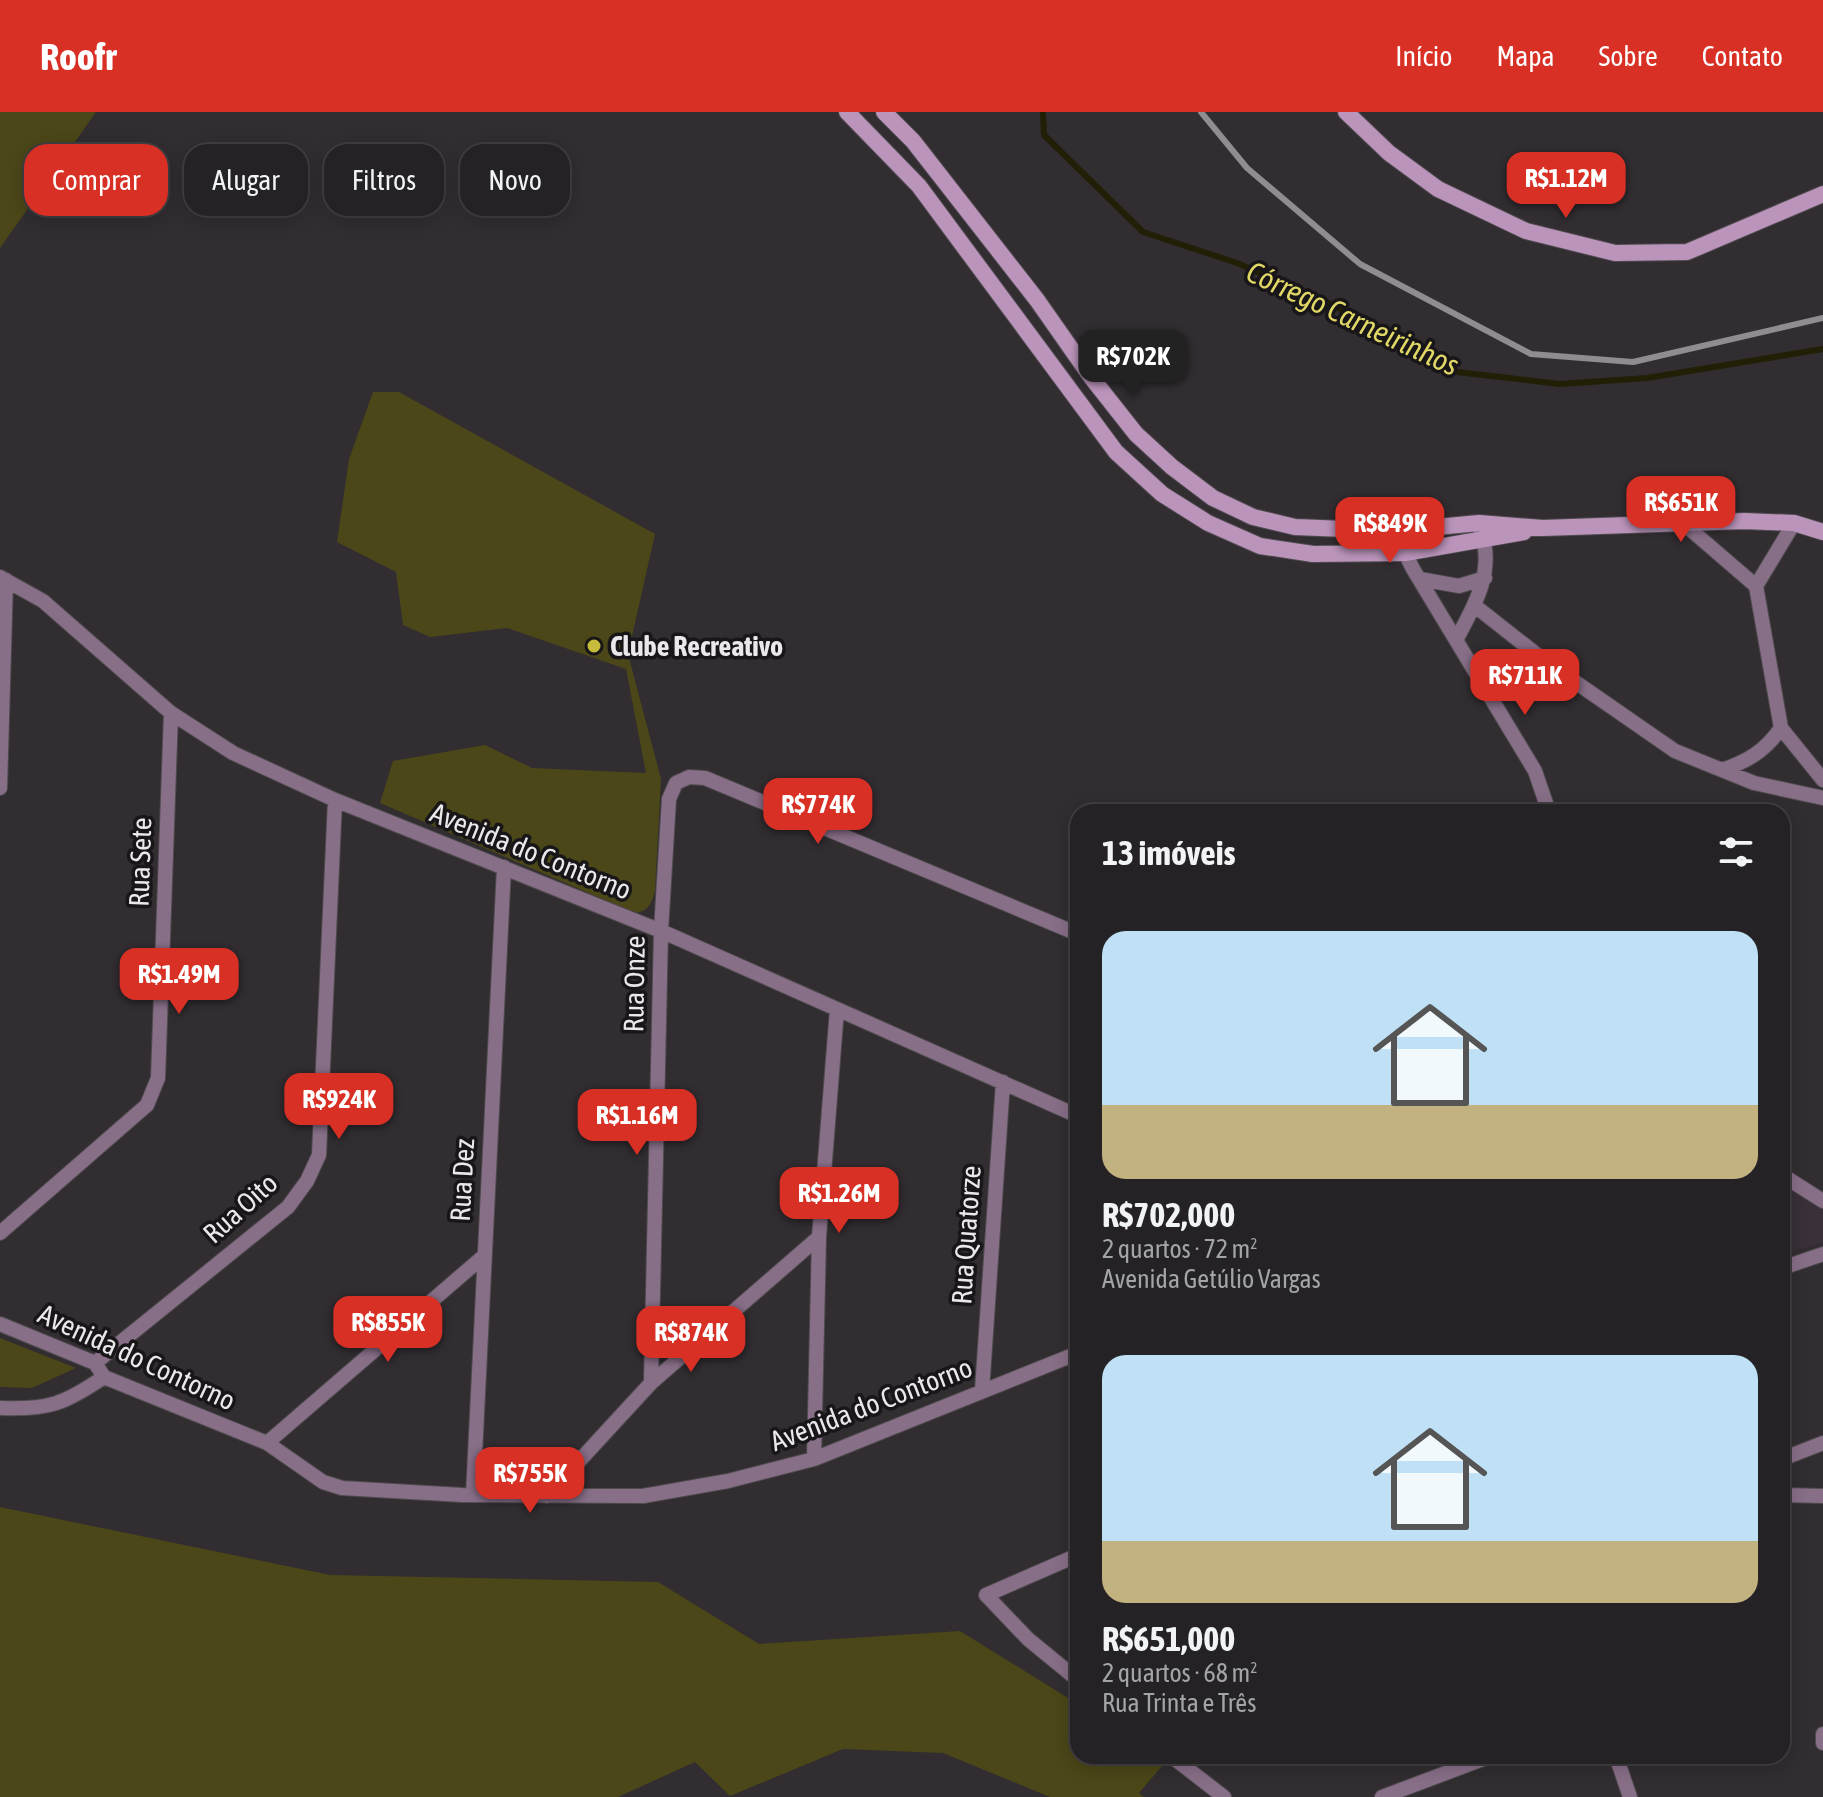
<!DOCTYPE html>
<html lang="pt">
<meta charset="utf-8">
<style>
body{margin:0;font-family:"Asap Condensed",sans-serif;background:#312f32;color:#f1f3f6;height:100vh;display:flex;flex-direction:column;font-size:30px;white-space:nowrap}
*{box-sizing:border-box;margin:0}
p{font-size:26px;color:#a3a4a7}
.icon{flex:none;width:44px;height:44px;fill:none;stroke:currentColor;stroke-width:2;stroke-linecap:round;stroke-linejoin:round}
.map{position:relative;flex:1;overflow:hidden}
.panel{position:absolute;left:1070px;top:692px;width:720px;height:960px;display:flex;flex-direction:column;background:#252225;border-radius:24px;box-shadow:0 4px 20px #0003,0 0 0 2px #423f42}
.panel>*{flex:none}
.hud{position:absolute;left:24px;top:32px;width:760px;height:72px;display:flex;gap:16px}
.price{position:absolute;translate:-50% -68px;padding:0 18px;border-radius:16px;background:#d93025;color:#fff;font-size:26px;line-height:52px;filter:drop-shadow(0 2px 4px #0008)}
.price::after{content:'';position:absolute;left:50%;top:48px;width:24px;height:18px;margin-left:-12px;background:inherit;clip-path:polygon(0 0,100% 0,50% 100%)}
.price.selected{background:#222;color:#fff}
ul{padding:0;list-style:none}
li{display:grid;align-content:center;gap:16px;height:424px;padding:0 32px}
li span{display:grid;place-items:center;height:248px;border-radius:24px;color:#555}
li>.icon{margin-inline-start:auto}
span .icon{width:144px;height:144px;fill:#fffc;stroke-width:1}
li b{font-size:34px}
h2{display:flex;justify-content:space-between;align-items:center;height:96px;padding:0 32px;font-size:34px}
.pill{padding:0 28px;border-radius:24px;background:#252225;box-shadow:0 4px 20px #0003,0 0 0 2px #423f42;font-size:28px;line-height:72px}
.pill.selected{background:#d93025;color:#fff}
header{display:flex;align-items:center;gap:48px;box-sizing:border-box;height:112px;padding:0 40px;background:#d93025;color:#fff}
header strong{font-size:38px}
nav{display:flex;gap:44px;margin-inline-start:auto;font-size:28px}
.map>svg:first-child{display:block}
.built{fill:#39303a}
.green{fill:#4b4718}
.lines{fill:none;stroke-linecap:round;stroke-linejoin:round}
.stream{stroke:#211f05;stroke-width:6}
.minor-casing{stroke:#4f4b4f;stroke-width:16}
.secondary-casing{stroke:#4f4b4f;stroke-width:18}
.minor{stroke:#886f88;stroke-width:14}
.secondary{stroke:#bb94bb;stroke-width:16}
.rail{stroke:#908c90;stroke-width:6}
.poi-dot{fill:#c7bb3c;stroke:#181618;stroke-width:3}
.labels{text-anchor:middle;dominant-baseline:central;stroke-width:7;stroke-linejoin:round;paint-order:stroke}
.poi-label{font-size:28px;font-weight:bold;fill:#ebe8eb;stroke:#181618;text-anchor:start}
.street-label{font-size:28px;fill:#ebe8eb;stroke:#181618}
.water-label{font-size:30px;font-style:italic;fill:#e1d767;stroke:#181618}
</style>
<header>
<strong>Roofr</strong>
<nav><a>Início</a><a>Mapa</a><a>Sobre</a><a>Contato</a></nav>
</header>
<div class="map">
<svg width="1823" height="1685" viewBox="0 0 1823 1685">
<rect width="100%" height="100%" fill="#312d31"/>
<path class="built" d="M1782 1065 1823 1095V1131L1782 1142Z"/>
<path class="green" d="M0 0H96L0 136Z
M373 280H399L655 422 628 542 661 667 655 778C652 791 649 799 635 801L380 691 393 649 485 633 532 656 646 661 626 557 507 516 430 525 403 513 396 460 337 430 349 347Z
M0 1226 76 1256 32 1276 0 1275Z
M0 1395 330 1463 658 1470 759 1532 960 1519 1078 1592V1644H1148L1162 1654 1139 1681 1144 1685H1050L943 1641 843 1637 730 1684 695 1650 618 1685H0Z"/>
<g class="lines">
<path class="stream" d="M1043 0 1044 23 1143 120 1237 151 1329 191 1457 260 1560 272 1647 266 1823 237"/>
<defs>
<path id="minor" d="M1684 412 1756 474 1781 616 1823 668
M1394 419 1413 457 1535 659 1549 700
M0 465 43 489 171 601 233 641 335 688 661 819 1078 1004
M1420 467 1459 474 1485 466
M1756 474 1794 411
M1475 494 1545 549 1675 639 1754 671 1823 686
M1456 528C1475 493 1495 459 1481 419
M1722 658C1748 649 1765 639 1781 616
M0 676 6 468
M1782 1063 1823 1089
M0 1121 147 993 158 966 171 601
M1782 1156 1823 1142
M0 1212 95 1251 104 1265 267 1331 323 1370 342 1376 462 1383 643 1384 728 1369 814 1347 1078 1241
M95 1251 288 1095 307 1069 319 1043 335 688
M651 1271 661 819 669 687 676 671 689 665 705 666 1078 822
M982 1279 1003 970
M0 1296C49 1298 64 1292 104 1265
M267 1331 485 1143
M814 1347 819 1125 837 897
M1782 1347 1823 1331
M473 1383 504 755
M1782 1383 1823 1384
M547 1384 651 1271 819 1125
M1078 1443 986 1483 1028 1527 1078 1568
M1823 1622V1631
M1171 1644 1224 1685
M1616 1644 1630 1685
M1382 1685 1491 1644"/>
<path id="secondary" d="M847 0 919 74 1116 340 1162 382 1208 411 1260 434 1313 442 1405 441 1524 420
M884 0 913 29 1037 188 1091 265 1136 322 1172 355 1213 386 1253 405 1295 415 1394 419 1479 411 1543 416 1744 409 1794 411 1823 420
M1346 0 1389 41 1438 77 1526 119 1615 141 1687 140 1823 82"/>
</defs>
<use href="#minor" class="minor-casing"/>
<use href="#secondary" class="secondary-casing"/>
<use href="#minor" class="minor"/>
<use href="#secondary" class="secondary"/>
<path class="rail" d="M1201 0 1247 56 1360 152 1531 242 1633 250 1823 206"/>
</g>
<circle class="poi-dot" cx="594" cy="534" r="8"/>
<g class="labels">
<g class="poi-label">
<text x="610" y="534">Clube Recreativo</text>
</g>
<g class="street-label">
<text transform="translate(531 739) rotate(22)">Avenida do Contorno</text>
<text transform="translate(140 750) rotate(-88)">Rua Sete</text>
<text transform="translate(634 872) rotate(-89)">Rua Onze</text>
<text transform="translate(462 1068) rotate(-87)">Rua Dez</text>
<text transform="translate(240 1096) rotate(-42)">Rua Oito</text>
<text transform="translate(966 1123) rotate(-86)">Rua Quatorze</text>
<text transform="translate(137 1245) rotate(25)">Avenida do Contorno</text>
<text transform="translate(871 1292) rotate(-21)">Avenida do Contorno</text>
</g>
<g class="water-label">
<text transform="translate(1353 206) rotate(25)">Córrego Carneirinhos</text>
</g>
</g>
</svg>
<b class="price" style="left:1566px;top:108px">R$1.12M</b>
<b class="price selected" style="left:1133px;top:286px">R$702K</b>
<b class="price" style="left:1681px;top:432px">R$651K</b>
<b class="price" style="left:1390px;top:453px">R$849K</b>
<b class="price" style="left:1525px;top:605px">R$711K</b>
<b class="price" style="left:818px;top:734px">R$774K</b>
<b class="price" style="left:179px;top:904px">R$1.49M</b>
<b class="price" style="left:339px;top:1029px">R$924K</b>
<b class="price" style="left:637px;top:1045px">R$1.16M</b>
<b class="price" style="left:839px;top:1123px">R$1.26M</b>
<b class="price" style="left:388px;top:1252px">R$855K</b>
<b class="price" style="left:691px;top:1262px">R$874K</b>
<b class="price" style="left:530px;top:1403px">R$755K</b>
<div class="hud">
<a class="pill selected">Comprar</a>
<a class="pill">Alugar</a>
<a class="pill">Filtros</a>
<a class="pill">Novo</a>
</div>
<section class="panel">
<h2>13 imóveis<svg class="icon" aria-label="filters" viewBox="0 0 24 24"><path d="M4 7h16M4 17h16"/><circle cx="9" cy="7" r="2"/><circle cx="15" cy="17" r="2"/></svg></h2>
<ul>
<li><span style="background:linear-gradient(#bfe0f5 70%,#c2b280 0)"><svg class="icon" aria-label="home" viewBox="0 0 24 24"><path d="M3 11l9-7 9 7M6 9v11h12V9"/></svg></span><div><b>R$702,000</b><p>2 quartos · 72 m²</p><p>Avenida Getúlio Vargas</p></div></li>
<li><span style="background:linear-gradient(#bfe0f5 75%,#c2b280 0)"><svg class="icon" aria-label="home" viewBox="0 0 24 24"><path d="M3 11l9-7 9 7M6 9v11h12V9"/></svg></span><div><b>R$651,000</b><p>2 quartos · 68 m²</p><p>Rua Trinta e Três</p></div></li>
</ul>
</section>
</div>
